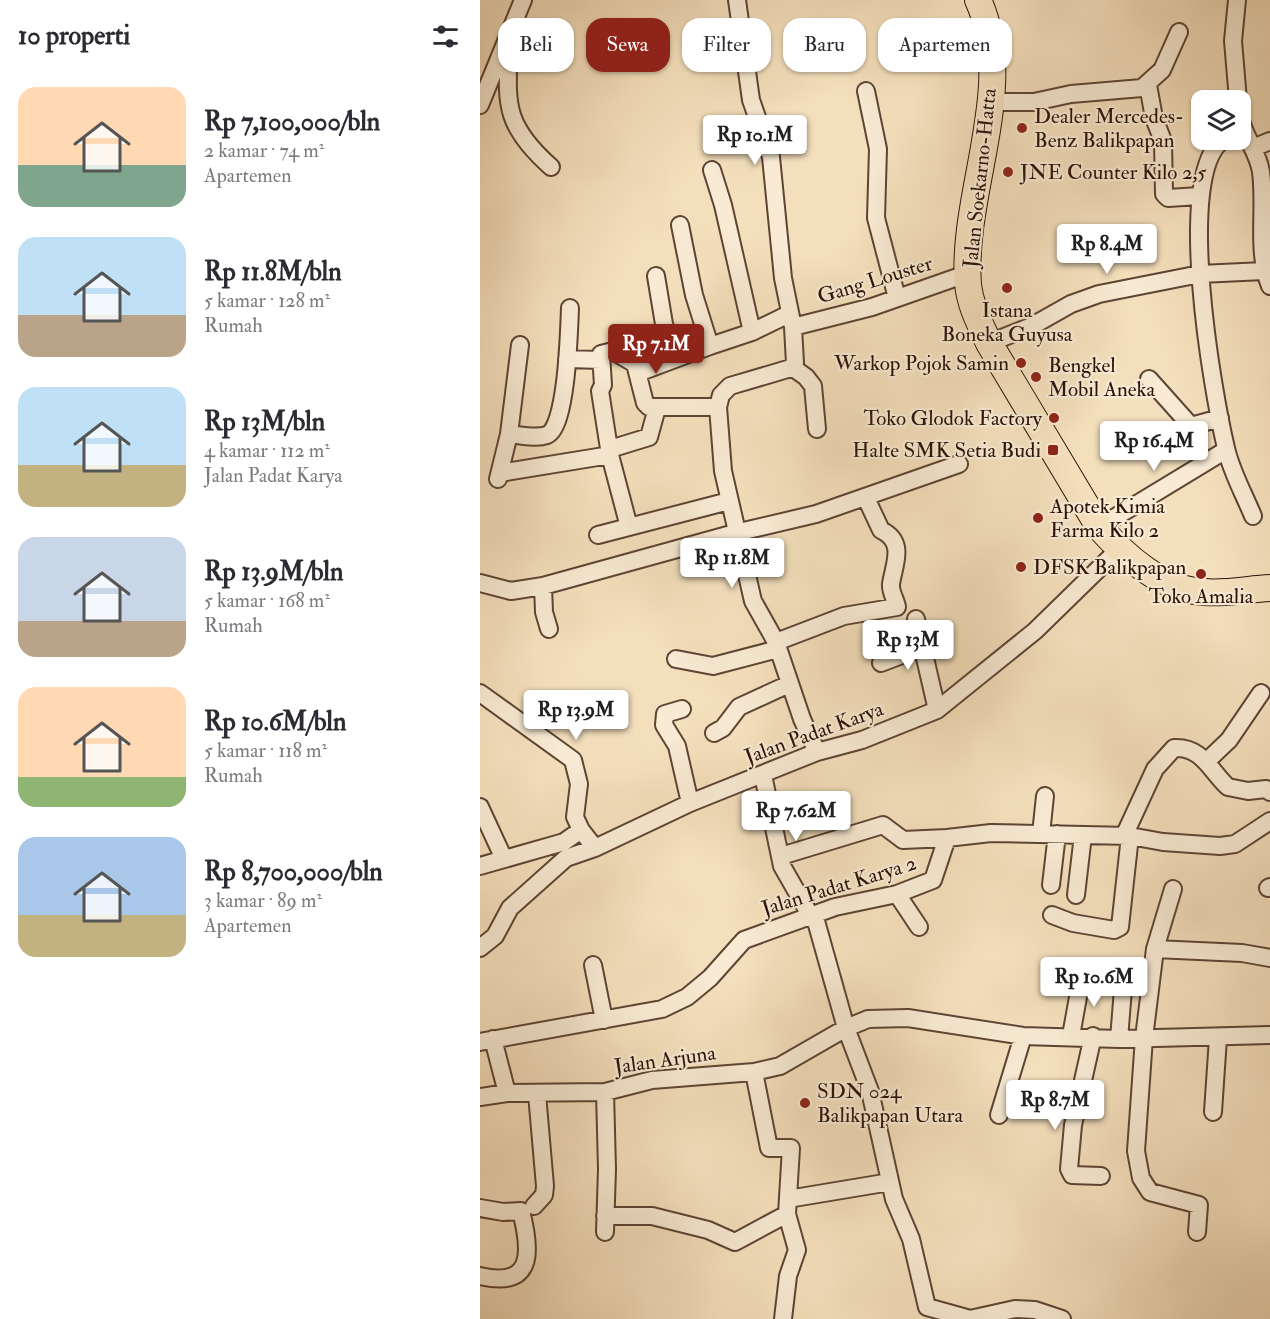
<!DOCTYPE html>
<html lang="id">
<meta charset="utf-8">
<style>
body{margin:0;font-family:"IM FELL Double Pica",serif;background:#f2f2f3;color:#2b2b33;height:100vh;display:flex;flex-direction:column;font-size:22px;white-space:nowrap}
*{box-sizing:border-box;margin:0}
p{font-size:20px;color:#7c7c81}
.icon{flex:none;width:33px;height:33px;fill:none;stroke:currentColor;stroke-width:2;stroke-linecap:round;stroke-linejoin:round}
.map{position:relative;flex:1;overflow:hidden}
.side{display:flex;flex-direction:column;background:#fff;width:480px}
.side>*{flex:none}
.top-card{position:absolute;left:18px;top:18px;width:570px;height:54px;display:flex;gap:12px}
.controls{position:absolute;left:711px;top:90px;display:grid;gap:12px}
.controls a{display:grid;place-items:center;width:60px;height:60px;border-radius:12px;background:#fff;box-shadow:0 2px 4px #0004;font-size:30px}
.price{position:absolute;translate:-50% -51px;padding:0 14px;border-radius:6px;background:#fff;color:#222;font-size:20px;line-height:39px;filter:drop-shadow(0 2px 3px #0008)}
.price::after{content:'';position:absolute;left:50%;top:36px;width:18px;height:14px;margin-left:-9px;background:inherit;clip-path:polygon(0 0,100% 0,50% 100%)}
.price.current{background:#8f2418;color:#fff}
ul{padding:0;list-style:none}
li{display:flex;align-items:center;gap:18px;height:150px;padding:0 18px}
li span{display:grid;place-items:center;flex:none;width:168px;height:120px;border-radius:18px;color:#555}
li>.icon{margin-inline-start:auto}
span .icon{width:72px;height:72px;fill:#fffc;stroke-width:1}
li b{font-size:26px}
h2{display:flex;justify-content:space-between;align-items:center;height:72px;padding:0 18px;font-size:26px}
.pill{padding:0 21px;border-radius:18px;background:#fff;box-shadow:0 2px 4px #0004;font-size:21px;line-height:54px}
.pill.current{background:#8f2418;color:#fff}
main{display:flex;flex:1;min-height:0}
.map>svg:first-child{display:block}
.lines{fill:none;stroke-linecap:round;stroke-linejoin:round}
.minor-casing{stroke:#5e4434;stroke-width:20}
.highway-casing{stroke:#2c1107;stroke-width:28}
.minor{stroke:#f8ead3;stroke-width:16}
.highway{stroke:#f4dfbc;stroke-width:26}
.poi-dot{fill:#8f2418;stroke:#f8ead3;stroke-width:2}
.labels{text-anchor:middle;dominant-baseline:central;stroke-width:4.5;stroke-linejoin:round;paint-order:stroke}
.poi-label{font-size:21px;fill:#2c1107;stroke:#f8ead3;text-anchor:start}
.street-label{font-size:21px;fill:#2c1107;stroke:#f8ead3}
</style>
<main>
<section class="side">
<h2>10 properti<svg class="icon" aria-label="filters" viewBox="0 0 24 24"><path d="M4 7h16M4 17h16"/><circle cx="9" cy="7" r="2"/><circle cx="15" cy="17" r="2"/></svg></h2>
<ul>
<li><span style="background:linear-gradient(#ffd9b3 65%,#7fa58c 0)"><svg class="icon" aria-label="home" viewBox="0 0 24 24"><path d="M3 11l9-7 9 7M6 9v11h12V9"/></svg></span><div><b>Rp 7,100,000/bln</b><p>2 kamar · 74 m²</p><p>Apartemen</p></div></li>
<li><span style="background:linear-gradient(#bfe0f5 65%,#b9a48a 0)"><svg class="icon" aria-label="home" viewBox="0 0 24 24"><path d="M3 11l9-7 9 7M6 9v11h12V9"/></svg></span><div><b>Rp 11.8M/bln</b><p>5 kamar · 128 m²</p><p>Rumah</p></div></li>
<li><span style="background:linear-gradient(#bfe0f5 65%,#c2b280 0)"><svg class="icon" aria-label="home" viewBox="0 0 24 24"><path d="M3 11l9-7 9 7M6 9v11h12V9"/></svg></span><div><b>Rp 13M/bln</b><p>4 kamar · 112 m²</p><p>Jalan Padat Karya</p></div></li>
<li><span style="background:linear-gradient(#c9d6e8 70%,#b9a48a 0)"><svg class="icon" aria-label="home" viewBox="0 0 24 24"><path d="M3 11l9-7 9 7M6 9v11h12V9"/></svg></span><div><b>Rp 13.9M/bln</b><p>5 kamar · 168 m²</p><p>Rumah</p></div></li>
<li><span style="background:linear-gradient(#ffd9b3 75%,#8fb573 0)"><svg class="icon" aria-label="home" viewBox="0 0 24 24"><path d="M3 11l9-7 9 7M6 9v11h12V9"/></svg></span><div><b>Rp 10.6M/bln</b><p>5 kamar · 118 m²</p><p>Rumah</p></div></li>
<li><span style="background:linear-gradient(#a9c7e8 65%,#c2b280 0)"><svg class="icon" aria-label="home" viewBox="0 0 24 24"><path d="M3 11l9-7 9 7M6 9v11h12V9"/></svg></span><div><b>Rp 8,700,000/bln</b><p>3 kamar · 89 m²</p><p>Apartemen</p></div></li>
</ul>
</section>
<div class="map">
<svg width="790" height="1319" viewBox="0 0 790 1319">
<rect width="100%" height="100%" fill="#f4dfbc"/>
<filter id="stains"><feTurbulence type="fractalNoise" baseFrequency=".00333" numOctaves="4"/><feColorMatrix values="0 0 0 0 .2 0 0 0 0 .09 0 0 0 0 .02 0 0 0 .5 -.17"/></filter>
<radialGradient id="worn" r=".72"><stop offset=".6" stop-color="#630" stop-opacity="0"/><stop offset="1" stop-color="#630" stop-opacity=".3"/></radialGradient>
<g class="lines">
<defs>
<path id="minor" d="M257 0 271 100 291 157 303 278 313 327 315 363 311 368 250 386 241 395 238 407 243 471 273 601 296 642 322 719 337 752
M757 0 753 41 758 100
M29 35C28 99 19 121 71 167
M668 85 674 118 683 141 684 194 688 198 719 196
M386 91 398 149 396 218 417 298
M511 102H554L591 94 662 88 682 70 699 32
M0 105 43 0
M760 116C763 136 778 151 781 172 786 210 776 250 790 286
M743 140C694 173 733 394 746 448 751 471 764 494 773 516
M773 148 790 141
M232 170 243 205 272 332
M176 276 184 324 196 358
M313 327 392 307 489 273
M509 343 552 326 591 304 619 294 720 274 784 271
M230 346 272 332 309 314
M87 359 121 360
M312 367 326 377 333 386 337 429
M158 373 230 346 214 295 200 225
M669 379 711 426 740 418
M29 434C40 435 56 439 67 435 87 427 89 330 90 308
M130 449 169 437 177 408
M20 473 130 455
M18 479 29 434 40 345
M149 527 130 455 120 391 123 385 121 354 133 351 155 364 165 403 169 407H238
M619 527 746 450
M118 535 249 501
M0 583 31 591 63 586 255 533 336 514 479 464
M63 586 64 612 69 629
M436 619 457 710
M296 642 364 616 417 607C416 600 410 592 411 584 414 564 426 542 401 530L386 498
M196 659 233 666 298 649
M401 663 443 647
M0 693 93 760 99 784 95 817 101 830 115 848
M202 709 185 714 184 725 197 746 210 803
M234 733 243 728 259 707 309 684
M728 760 749 740 781 693
M283 775 302 866 330 915
M0 807 24 859
M561 834 565 796
M644 836 675 769 694 748C722 746 731 772 748 787L768 791 786 789 790 792
M301 856 403 825 423 840 467 838
M0 866 84 842 101 830
M571 885 577 834
M788 888 790 887
M693 889 675 949 664 1038 656 1151 661 1178 670 1192 719 1205 717 1232
M417 894 439 927
M596 895 603 835
M334 914 366 1028 390 1091 414 1199 431 1239 447 1307 490 1319 535 1309 555 1310 582 1319
M572 915 593 923 634 930 640 927 650 836
M0 948 15 936 30 908 86 858 115 848 210 803 337 752 382 740 457 710 555 631 639 549
M675 949 762 953 790 958
M113 965 124 1020
M635 967 643 989 639 1039
M591 1036 602 975
M613 1036 593 1125 589 1169 592 1175 621 1176
M13 1039 27 1093
M0 1042 182 1009 207 997 230 978 264 940 355 907 417 894 453 880 467 838 511 833 650 836 683 842 740 846 755 844 790 821
M274 1072 289 1148H311L307 1214 317 1250 308 1276 303 1319
M0 1097 27 1093 125 1092 172 1080 274 1072 300 1066 366 1028 388 1019 428 1018 543 1036 639 1039 790 1035
M733 1112 738 1038
M519 1115 543 1036
M308 1199 410 1182
M54 1206 64 1195 65 1186 57 1094
M0 1208 23 1212 41 1211C51 1250 55 1289 0 1276
M125 1216H172L228 1230 255 1242 307 1214
M125 1232 127 1169 125 1092"/>
<path id="highway" d="M498 0C538 86 481 193 488 284 490 305 500 324 509 343L619 527C646 557 682 590 724 592 745 594 769 589 790 588"/>
</defs>
<use href="#minor" class="minor-casing"/>
<use href="#highway" class="highway-casing"/>
<use href="#minor" class="minor"/>
<use href="#highway" class="highway"/>
</g>
<g class="poi-dot">
<circle cx="542" cy="128" r="6"/>
<circle cx="528" cy="172" r="6"/>
<circle cx="527" cy="288" r="6"/>
<circle cx="541" cy="363" r="6"/>
<circle cx="556" cy="377" r="6"/>
<circle cx="574" cy="418" r="6"/>
<rect x="567" y="444" width="12" height="12" rx="3"/>
<circle cx="558" cy="518" r="6"/>
<circle cx="541" cy="567" r="6"/>
<circle cx="721" cy="574" r="6"/>
<circle cx="325" cy="1103" r="6"/>
</g>
<g class="labels">
<g class="poi-label">
<text x="554" y="116">Dealer Mercedes-<tspan x="554" dy="24">Benz Balikpapan</tspan></text>
<text x="540" y="172">JNE Counter Kilo 2,5</text>
<text x="527" y="310" text-anchor="middle">Istana<tspan x="527" dy="24">Boneka Guyusa</tspan></text>
<text x="529" y="363" text-anchor="end">Warkop Pojok Samin</text>
<text x="568" y="365">Bengkel<tspan x="568" dy="24">Mobil Aneka</tspan></text>
<text x="562" y="418" text-anchor="end">Toko Glodok Factory</text>
<text x="561" y="450" text-anchor="end">Halte SMK Setia Budi</text>
<text x="570" y="506">Apotek Kimia<tspan x="570" dy="24">Farma Kilo 2</tspan></text>
<text x="553" y="567">DFSK Balikpapan</text>
<text x="721" y="596" text-anchor="middle">Toko Amalia</text>
<text x="337" y="1091">SDN 024<tspan x="337" dy="24">Balikpapan Utara</tspan></text>
</g>
<g class="street-label">
<text transform="translate(500 178) rotate(-84)">Jalan Soekarno-Hatta</text>
<text transform="translate(395 280) rotate(-17)">Gang Louster</text>
<text transform="translate(334 733) rotate(-20)">Jalan Padat Karya</text>
<text transform="translate(359 886) rotate(-17)">Jalan Padat Karya 2</text>
<text transform="translate(185 1060) rotate(-8)">Jalan Arjuna</text>
</g>
</g>
<rect width="100%" height="100%" filter="url(#stains)"/>
<rect width="100%" height="100%" fill="url(#worn)"/>
</svg>
<div class="controls">
<a><svg class="icon" aria-label="layers" viewBox="0 0 24 24"><path d="M12 4l9 5-9 5-9-5zM3 14l9 5 9-5"/></svg></a>
</div>
<b class="price" style="left:275px;top:166px">Rp 10.1M</b>
<b class="price" style="left:627px;top:275px">Rp 8.4M</b>
<b class="price current" style="left:176px;top:375px">Rp 7.1M</b>
<b class="price" style="left:674px;top:472px">Rp 16.4M</b>
<b class="price" style="left:252px;top:589px">Rp 11.8M</b>
<b class="price" style="left:428px;top:671px">Rp 13M</b>
<b class="price" style="left:96px;top:741px">Rp 13.9M</b>
<b class="price" style="left:316px;top:842px">Rp 7.62M</b>
<b class="price" style="left:614px;top:1008px">Rp 10.6M</b>
<b class="price" style="left:575px;top:1131px">Rp 8.7M</b>
<div class="top-card">
<a class="pill">Beli</a>
<a class="pill current">Sewa</a>
<a class="pill">Filter</a>
<a class="pill">Baru</a>
<a class="pill">Apartemen</a>
</div>
</div>
</main>
